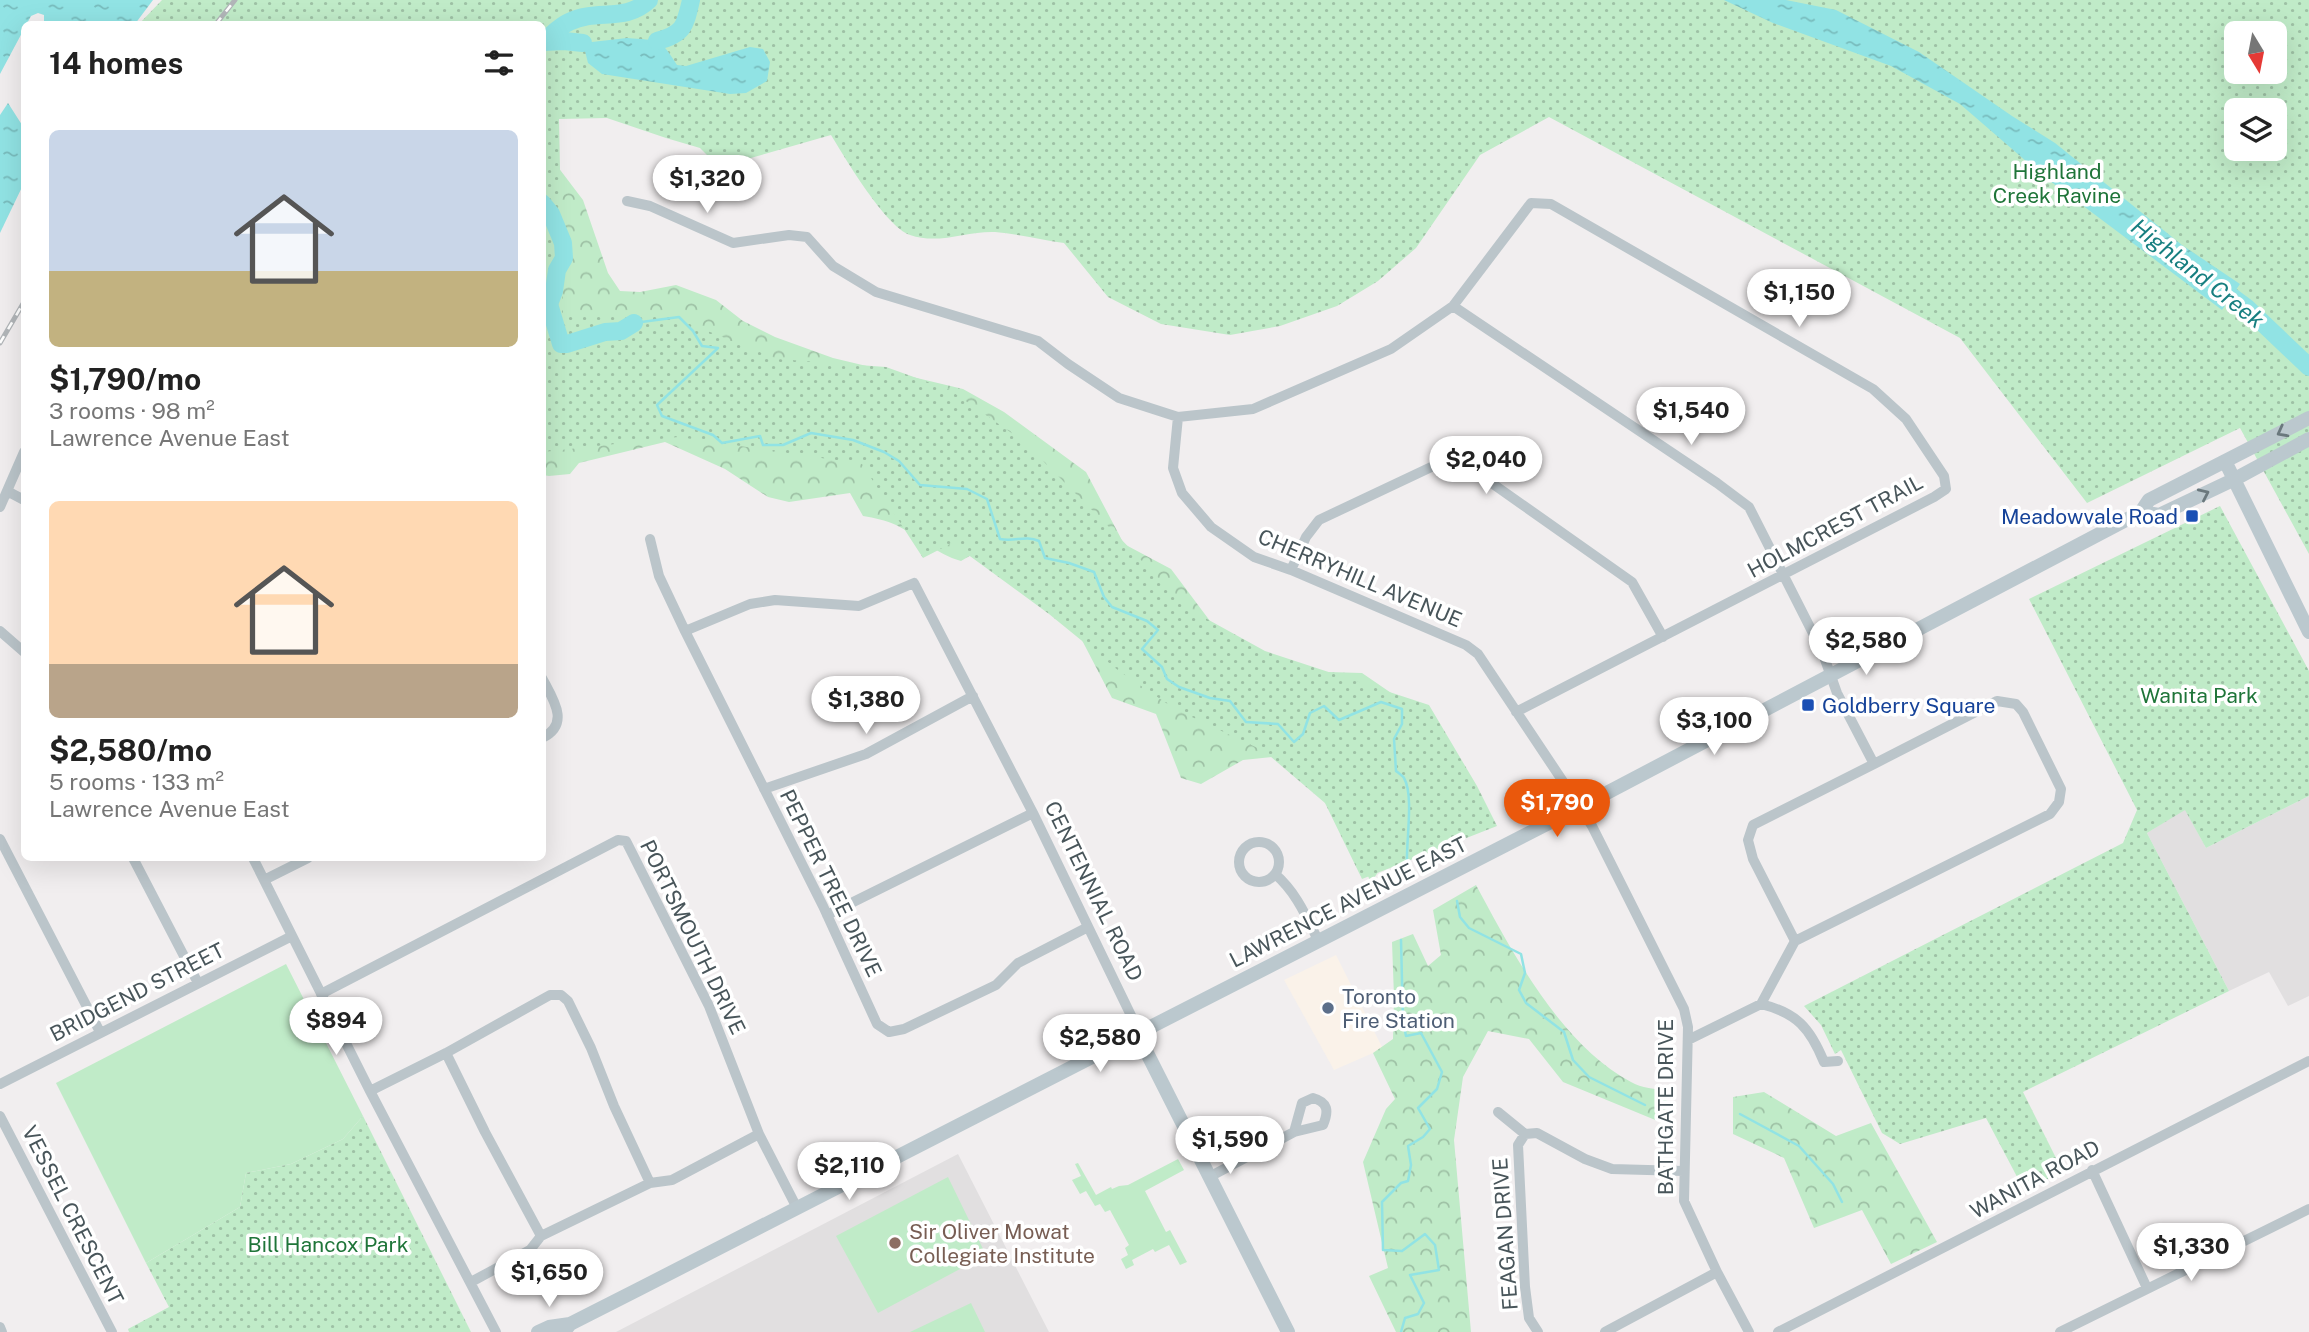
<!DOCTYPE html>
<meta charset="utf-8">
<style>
body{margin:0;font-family:"Public Sans",sans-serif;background:#f6f6f6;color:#222;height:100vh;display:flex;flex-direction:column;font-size:26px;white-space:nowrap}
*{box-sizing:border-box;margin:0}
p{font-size:23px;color:#767676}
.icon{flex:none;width:38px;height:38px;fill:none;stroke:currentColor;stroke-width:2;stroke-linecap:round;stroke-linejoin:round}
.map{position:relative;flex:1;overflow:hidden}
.side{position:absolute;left:21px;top:21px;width:525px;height:840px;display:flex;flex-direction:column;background:#fff;border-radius:10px;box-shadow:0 7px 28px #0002}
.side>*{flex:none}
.needle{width:46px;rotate:170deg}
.tools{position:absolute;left:2224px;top:21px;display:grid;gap:14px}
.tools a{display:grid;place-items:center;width:63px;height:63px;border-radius:10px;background:#fff;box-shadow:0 7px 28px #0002;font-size:35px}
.price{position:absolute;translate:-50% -60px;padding:0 16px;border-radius:24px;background:#fff;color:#222;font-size:23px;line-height:46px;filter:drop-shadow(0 2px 4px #0008)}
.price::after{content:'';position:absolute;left:50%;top:42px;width:21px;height:16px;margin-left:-10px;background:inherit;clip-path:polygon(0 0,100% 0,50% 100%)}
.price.current{background:#ea580c;color:#fff}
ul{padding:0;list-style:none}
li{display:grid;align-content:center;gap:14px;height:371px;padding:0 28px}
li span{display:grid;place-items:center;height:217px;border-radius:10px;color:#555}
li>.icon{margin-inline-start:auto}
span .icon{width:126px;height:126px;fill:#fffc;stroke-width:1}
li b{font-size:30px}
h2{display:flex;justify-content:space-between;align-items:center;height:84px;padding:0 28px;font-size:30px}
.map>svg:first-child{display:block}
.commercial{fill:#faf2e9}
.education{fill:#e1dfe0}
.grass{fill:#c0ebc8}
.forest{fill:url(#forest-crowns)}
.park{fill:url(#park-dots);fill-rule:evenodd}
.water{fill:url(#water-ripples)}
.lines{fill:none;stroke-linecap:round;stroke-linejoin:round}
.stream{stroke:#91e3e4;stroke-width:2.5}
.river{stroke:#91e3e4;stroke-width:18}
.street{stroke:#bbc5ca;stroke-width:10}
.secondary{stroke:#bbc8ce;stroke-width:14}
.rail-casing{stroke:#b1b5b8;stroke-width:5}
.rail{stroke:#fff;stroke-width:2.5;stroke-dasharray:8;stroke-linecap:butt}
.oneway{stroke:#6a787d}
.transit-dot{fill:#1a4fb4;stroke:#fff;stroke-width:2.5}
.service-dot{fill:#5c6f8a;stroke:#fff;stroke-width:2.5}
.education-dot{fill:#8d6e63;stroke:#fff;stroke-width:2.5}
.labels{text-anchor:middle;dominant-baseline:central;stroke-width:7;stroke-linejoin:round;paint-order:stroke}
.park-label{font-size:21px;fill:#1f7539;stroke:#fff}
.transit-label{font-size:21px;fill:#164399;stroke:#fff;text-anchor:end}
.street-label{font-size:21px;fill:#48555a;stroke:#fff}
.service-label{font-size:21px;fill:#4e5e75;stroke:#fff;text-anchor:start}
.education-label{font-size:21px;fill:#785e54;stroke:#fff;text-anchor:start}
.water-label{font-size:23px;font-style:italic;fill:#177f80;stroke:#fff}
</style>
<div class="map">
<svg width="2309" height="1332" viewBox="0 0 2309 1332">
<defs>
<pattern id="forest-crowns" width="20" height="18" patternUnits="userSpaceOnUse" patternTransform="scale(1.75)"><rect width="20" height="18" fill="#c0ebc8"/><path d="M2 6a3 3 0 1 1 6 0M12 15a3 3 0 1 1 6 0" fill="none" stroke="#9ec1a5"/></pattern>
<pattern id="park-dots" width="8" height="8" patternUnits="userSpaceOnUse" patternTransform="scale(1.75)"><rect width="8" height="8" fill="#c0ebc8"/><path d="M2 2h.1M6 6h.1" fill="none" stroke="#9ec1a5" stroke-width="1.8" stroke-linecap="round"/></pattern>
<pattern id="water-ripples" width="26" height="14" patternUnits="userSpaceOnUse" patternTransform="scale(1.75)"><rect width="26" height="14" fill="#91e3e4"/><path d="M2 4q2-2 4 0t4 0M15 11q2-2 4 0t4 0" fill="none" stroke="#78bbbc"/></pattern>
</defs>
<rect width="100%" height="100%" fill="#f1eeef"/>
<path class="commercial" d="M1336 955 1382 1047 1373 1053 1334 1070 1284 980Z"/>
<path class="education" d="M2309 796V996L2288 1006 2269 972 2229 991 2147 833 2185 809 2206 848Z
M958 1154 1049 1332H616Z"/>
<path class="grass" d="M286 964 363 1116 343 1139 291 1164 246 1173 240 1207 146 1263 56 1083Z
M1178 1159 1184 1170 1145 1191 1166 1232 1170 1230 1187 1262 1180 1265 1169 1245 1155 1252 1153 1249 1132 1260 1134 1265 1126 1269 1121 1259 1128 1255 1125 1248 1129 1245 1110 1210 1105 1212 1100 1204 1095 1206 1086 1191 1080 1194 1072 1180 1081 1176 1075 1164 1078 1163 1096 1195 1111 1187 1112 1189 1119 1186 1128 1185Z
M948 1177 986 1255 878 1313 836 1236Z
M971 1303 985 1332H910Z"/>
<path class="forest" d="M542 146 583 200 608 273 620 291 640 292 676 285 716 300 743 321 775 337 833 358 963 389 1004 412 1086 472 1124 544 1171 569 1237 657 1263 670 1362 673 1416 710 1392 853 1371 882 1344 829 1291 755 1243 760 1201 784 1181 778 1156 714 1112 698 1072 621 978 551 961 561C936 554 919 536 896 525 885 520 875 518 863 516L850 493 789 502 768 497 725 469 665 442 579 463 570 474 549 476 543 475V435L557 334Z
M1476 885C1512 952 1561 1045 1631 1082 1641 1088 1656 1089 1667 1091L1665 1124 1563 1082 1529 1039 1488 1031 1463 1077 1454 1140 1471 1332H1396L1369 1276 1388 1268 1363 1162 1386 1109 1395 1099 1373 1053 1393 1039 1394 997 1392 942 1413 934 1428 966 1441 955 1433 910Z
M1764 1092 1836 1136 1871 1123 1937 1242 1891 1264 1862 1210 1814 1228 1784 1158 1733 1134V1097Z"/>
<path class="park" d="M162 0H2309V554L2240 428 2087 503 1960 338 1549 117 1480 155 1416 248 1378 281 1337 306 1280 326 1230 335 1161 324 1108 297 1064 243C1041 240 1018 234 995 232 966 231 939 245 910 235 886 227 845 158 831 135L719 167 700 148 666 138 607 118 559 119 563 316 639 313 673 317 777 359 886 367 950 390 1023 441 1118 536 1187 608 1265 651 1429 705 1477 786 1497 826 1362 879 1325 803 1264 751 1175 709 1119 671 1049 614 952 543 923 558 862 464 678 437 543 452 542 24H139ZM2236 33H2275V72H2236ZM2236 110H2275V149H2236Z
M2220 506 2309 671V796L2206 848 2185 810 2147 833 2229 991 2023 1092 2063 1172 2024 1190 1986 1118 1900 1144 1882 1133 1841 1050 1835 1054 1821 1025 1804 1006 2123 843 2137 810 2029 599Z
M363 1116 471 1332H129L128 1329 169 1307 146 1263 240 1207 246 1173 291 1164 343 1139Z"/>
<path class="water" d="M0 0H153L135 24H44V15L38 13 31 16 0 74Z
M1724 0H1786L1836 10 1919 52 2012 116 2055 143 2182 245 2240 284 2222 310 2042 175 1960 104 1891 66 1773 23Z
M627 38C659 41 659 36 677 65L686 66 750 47 763 49 770 62 767 81 746 93 730 94 602 74 588 63 583 43Z
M8 103 24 128V183L0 233V115Z"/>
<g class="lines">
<path class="stream" d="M634 323 679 317 693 331 702 346 718 348 657 405 662 416 713 435 722 443 760 436 763 445H783L811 433 853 440 884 452 899 461 920 485 967 489 987 499 1000 539C1015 542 1025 535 1039 541L1045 558 1069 563 1094 572 1104 597 1112 607 1147 621 1158 630 1142 649 1162 667 1167 679 1179 687 1210 698 1230 701 1246 722 1278 724 1294 742 1303 734 1310 713 1324 706 1339 720 1381 702 1402 709V724L1394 739 1396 771C1397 772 1403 776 1404 778 1414 795 1406 841 1407 863
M1457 901 1460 917 1469 928 1521 954 1525 973 1519 990 1526 1003 1564 1032 1573 1060 1589 1077 1645 1105
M1401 940 1403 1021 1406 1036 1421 1033 1442 1072 1437 1089 1418 1108 1430 1129 1423 1137 1408 1146 1411 1165 1408 1181 1401 1183 1382 1202 1383 1250 1402 1251 1425 1234 1435 1245 1439 1270 1410 1275 1424 1303 1418 1314 1405 1318 1401 1332
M1740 1114 1799 1146 1833 1184 1842 1202"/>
<path class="river" d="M657 41C684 34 685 26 691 0
M544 42 564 41 583 43
M542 43C551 36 558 27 569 22 597 8 625 23 649 0
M542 203 551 214 563 243 564 258 557 270 554 291 549 304 561 344H567L605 332 621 331 634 323
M2212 282 2247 308 2309 367"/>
<path class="street" d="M627 201 650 206 733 243 789 235 807 237 833 266 876 292 1038 341 1068 364 1119 398 1178 417 1253 409 1391 349 1453 306 1531 203 1551 204 1873 389 1906 419 1944 476 1946 489 1934 497 1516 712
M1453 306 1717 483 1749 507 1822 651 1837 693 1874 764 1753 825 1748 840 1753 859 1795 941
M1178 417 1173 468 1182 493 1211 527 1254 557 1291 570 1466 645 1478 654 1580 807 1592 826 1684 1009 1688 1027 1684 1201 1717 1272 1749 1332
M7 491 24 500
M0 507 24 452
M650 539 659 576 685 631 823 906 877 1024 889 1032 904 1029 996 985 1018 963 1088 927
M1291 570 1306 537 1319 520 1444 461 1459 460 1632 582 1663 637
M0 631 24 652
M685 631 750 604 775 600 859 606 914 583 1033 813 1140 1034
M542 678C553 699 571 724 542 738
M764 789 866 754 973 696
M0 839 100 1032
M1239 862a20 20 0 1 1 40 0a20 20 0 1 1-40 0Z
M133 858 198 983
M253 858 370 1091 496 1332
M1275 874C1296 892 1306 916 1318 940
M264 880 308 858
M827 915 1033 813
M321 994 618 840 626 841 709 1006 759 1134 797 1208
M1761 1004C1797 1013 1810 1028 1824 1062L1838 1061
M1688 1040 1761 1004 1795 941 2050 814 2059 802 2061 789 2023 712 2016 704 1997 701 1874 764
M0 1084 292 936
M370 1091 446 1053 550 995H561L568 1001 591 1048 614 1106 650 1183 541 1236 485 1132 446 1053
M1498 1112 1525 1134
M0 1116 112 1332
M2092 1170 2147 1288
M1211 1176 1294 1132 1323 1125C1329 1111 1328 1102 1313 1098L1302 1103 1294 1132
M650 1183 672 1180 759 1134
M471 1282 530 1250 541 1236
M0 1327 2 1332
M1538 1332 1529 1318 1525 1287 1518 1145 1525 1134 1537 1133 1585 1159 1612 1169 1683 1171
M1605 1332 1717 1272
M1778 1332 2309 1061
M2060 1332 2309 1209"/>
<path class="secondary" d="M2225 461 2309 632
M2141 512 2159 515 2235 479 2309 439
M1140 1034 1147 1053 1288 1332
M538 1332 549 1327 570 1324
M564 1332 570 1324 639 1289 1580 807 2141 512 2149 500 2309 418"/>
<defs>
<path id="rail" d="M216 24 235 0
M0 343 24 302"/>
</defs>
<use href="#rail" class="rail-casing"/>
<use href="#rail" class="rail"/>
</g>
<defs><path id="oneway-chevron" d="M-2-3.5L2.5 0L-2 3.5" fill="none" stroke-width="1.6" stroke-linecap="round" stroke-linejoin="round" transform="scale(1.75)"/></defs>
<g class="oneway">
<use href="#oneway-chevron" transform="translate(2282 432) rotate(152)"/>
<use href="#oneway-chevron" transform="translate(2204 494) rotate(-25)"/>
</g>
<g class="transit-dot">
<rect x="2185" y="509" width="14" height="14" rx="3.5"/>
<rect x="1801" y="698" width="14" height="14" rx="3.5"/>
</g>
<circle class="service-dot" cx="1328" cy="1008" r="7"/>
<circle class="education-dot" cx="895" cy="1243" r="7"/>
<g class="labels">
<g class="park-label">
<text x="2057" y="171">Highland<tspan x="2057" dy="24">Creek Ravine</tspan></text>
<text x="2199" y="695">Wanita Park</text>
<text x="328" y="1244">Bill Hancox Park</text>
</g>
<g class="transit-label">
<text x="2178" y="516">Meadowvale Road</text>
<text x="1822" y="705" text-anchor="start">Goldberry Square</text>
</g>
<g class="street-label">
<text transform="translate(1835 526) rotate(-28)">HOLMCREST TRAIL</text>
<text transform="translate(1360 578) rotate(23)">CHERRYHILL AVENUE</text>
<text transform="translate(831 883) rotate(64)">PEPPER TREE DRIVE</text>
<text transform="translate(1094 891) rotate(64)">CENTENNIAL ROAD</text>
<text transform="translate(1348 902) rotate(-27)">LAWRENCE AVENUE EAST</text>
<text transform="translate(693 937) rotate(64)">PORTSMOUTH DRIVE</text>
<text transform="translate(137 992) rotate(-27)">BRIDGEND STREET</text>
<text transform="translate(1665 1107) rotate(-90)">BATHGATE DRIVE</text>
<text transform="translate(2035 1179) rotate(-28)">WANITA ROAD</text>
<text transform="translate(73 1215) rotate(63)">VESSEL CRESCENT</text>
<text transform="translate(1505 1234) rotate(-94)">FEAGAN DRIVE</text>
</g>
<g class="service-label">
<text x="1342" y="996">Toronto<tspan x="1342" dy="24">Fire Station</tspan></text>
</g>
<g class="education-label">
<text x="909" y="1231">Sir Oliver Mowat<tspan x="909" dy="24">Collegiate Institute</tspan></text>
</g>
<g class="water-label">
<text transform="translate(2198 273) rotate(38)">Highland Creek</text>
</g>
</g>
</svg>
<div class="tools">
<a><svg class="needle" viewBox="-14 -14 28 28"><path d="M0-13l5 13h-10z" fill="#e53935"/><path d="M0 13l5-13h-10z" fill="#767676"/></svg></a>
<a><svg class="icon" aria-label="layers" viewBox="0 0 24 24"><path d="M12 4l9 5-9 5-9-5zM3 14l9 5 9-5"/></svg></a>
</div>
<b class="price" style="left:707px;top:215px">$1,320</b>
<b class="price" style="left:1799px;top:329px">$1,150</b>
<b class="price" style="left:1691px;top:447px">$1,540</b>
<b class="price" style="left:1486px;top:496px">$2,040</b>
<b class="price" style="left:1866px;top:677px">$2,580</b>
<b class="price" style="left:866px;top:736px">$1,380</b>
<b class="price" style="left:1714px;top:757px">$3,100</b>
<b class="price current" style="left:1557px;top:839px">$1,790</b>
<b class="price" style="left:336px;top:1057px">$894</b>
<b class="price" style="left:1100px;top:1074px">$2,580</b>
<b class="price" style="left:1230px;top:1176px">$1,590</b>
<b class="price" style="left:849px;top:1202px">$2,110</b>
<b class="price" style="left:2191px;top:1283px">$1,330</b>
<b class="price" style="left:549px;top:1309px">$1,650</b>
<section class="side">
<h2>14 homes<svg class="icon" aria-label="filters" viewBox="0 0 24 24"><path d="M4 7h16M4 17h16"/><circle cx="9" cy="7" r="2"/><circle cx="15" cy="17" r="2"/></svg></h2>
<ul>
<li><span style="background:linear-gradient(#c9d6e8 65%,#c2b280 0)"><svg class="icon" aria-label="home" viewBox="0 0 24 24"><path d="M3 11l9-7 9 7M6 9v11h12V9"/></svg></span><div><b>$1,790/mo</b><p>3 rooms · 98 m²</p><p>Lawrence Avenue East</p></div></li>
<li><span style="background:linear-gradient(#ffd9b3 75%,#b9a48a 0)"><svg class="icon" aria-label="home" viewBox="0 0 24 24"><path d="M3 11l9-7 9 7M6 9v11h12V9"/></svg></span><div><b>$2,580/mo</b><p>5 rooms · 133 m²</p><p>Lawrence Avenue East</p></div></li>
</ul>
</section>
</div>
